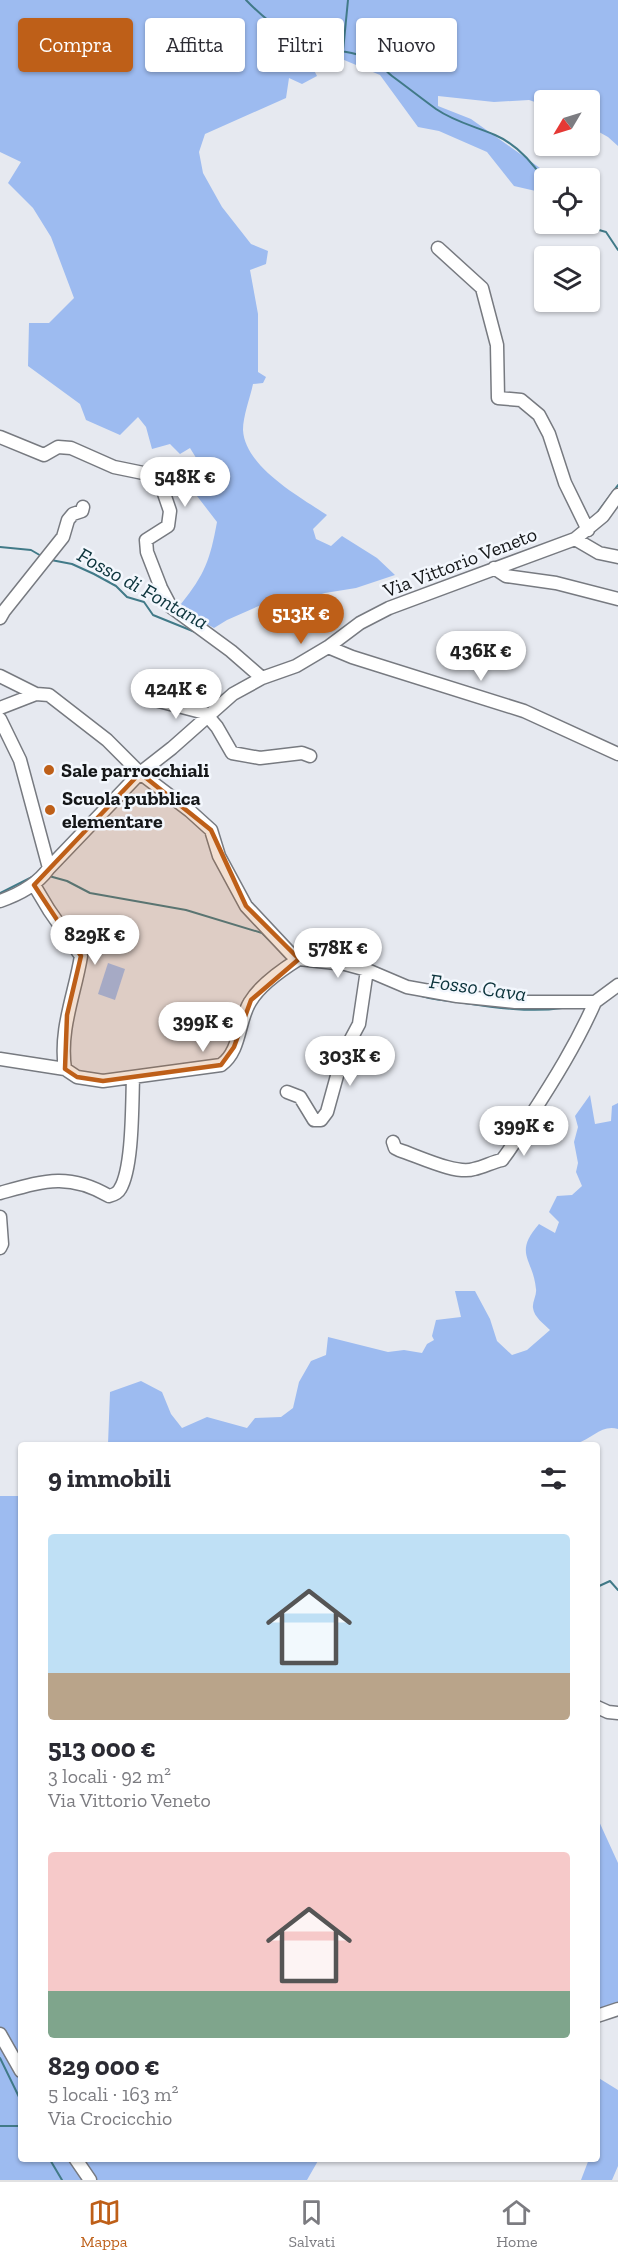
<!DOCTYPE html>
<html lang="it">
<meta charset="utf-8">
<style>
body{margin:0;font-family:"Zilla Slab",serif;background:#f2f2f3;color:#2b2b33;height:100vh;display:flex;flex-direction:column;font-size:22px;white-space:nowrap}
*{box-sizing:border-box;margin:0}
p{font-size:20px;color:#7c7c81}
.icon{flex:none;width:33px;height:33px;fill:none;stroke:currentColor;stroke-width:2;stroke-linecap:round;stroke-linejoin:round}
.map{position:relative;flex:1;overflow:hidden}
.panel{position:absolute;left:18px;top:1442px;width:582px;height:720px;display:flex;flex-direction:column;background:#fff;border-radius:6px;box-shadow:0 2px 4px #0004}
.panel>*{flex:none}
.guide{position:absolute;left:18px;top:18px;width:582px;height:54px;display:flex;gap:12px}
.needle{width:39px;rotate:232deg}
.fabs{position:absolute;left:534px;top:90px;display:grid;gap:12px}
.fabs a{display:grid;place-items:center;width:66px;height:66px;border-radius:6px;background:#fff;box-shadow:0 2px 4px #0004;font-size:30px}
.price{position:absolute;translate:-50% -51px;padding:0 14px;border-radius:21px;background:#fff;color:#222;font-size:20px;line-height:39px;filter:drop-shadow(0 2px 3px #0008)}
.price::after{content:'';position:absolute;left:50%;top:36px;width:18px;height:14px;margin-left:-9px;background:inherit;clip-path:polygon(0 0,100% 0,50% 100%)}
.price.selected{background:#be5f18;color:#fff}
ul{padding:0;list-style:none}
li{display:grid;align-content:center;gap:12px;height:318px;padding:0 30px}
li span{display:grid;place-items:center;height:186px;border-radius:6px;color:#555}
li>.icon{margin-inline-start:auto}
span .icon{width:108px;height:108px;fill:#fffc;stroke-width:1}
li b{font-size:26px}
h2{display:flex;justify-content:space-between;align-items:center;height:72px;padding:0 30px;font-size:26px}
.chip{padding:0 21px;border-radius:6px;background:#fff;box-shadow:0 2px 4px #0004;font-size:21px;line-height:54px}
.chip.selected{background:#be5f18;color:#fff}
.menu{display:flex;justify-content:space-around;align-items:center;height:84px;border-top:2px solid #e1e1e2;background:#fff;font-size:16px;color:#7c7c81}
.menu a{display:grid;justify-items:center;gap:3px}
.menu .selected{color:#be5f18}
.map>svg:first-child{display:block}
.green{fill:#a1bdf1}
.forest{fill:#9dbbf0}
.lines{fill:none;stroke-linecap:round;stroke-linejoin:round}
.stream{stroke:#417a88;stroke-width:2}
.minor-casing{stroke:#777a80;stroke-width:15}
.minor{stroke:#fff;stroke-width:12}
.marked{fill:#be5f18;fill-opacity:0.2;stroke:#be5f18;stroke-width:4.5;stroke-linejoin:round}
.poi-dot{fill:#be5f18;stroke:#f3f7fd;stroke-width:2}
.labels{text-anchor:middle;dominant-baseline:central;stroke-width:5;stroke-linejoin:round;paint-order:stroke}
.street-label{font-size:20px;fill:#151719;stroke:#f3f7fd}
.poi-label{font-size:20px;font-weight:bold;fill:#151719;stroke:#f3f7fd;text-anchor:start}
.water-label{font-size:21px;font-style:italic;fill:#0b333b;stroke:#f3f7fd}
</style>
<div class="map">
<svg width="618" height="2180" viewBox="0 0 618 2180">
<rect width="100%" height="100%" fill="#e6e9f0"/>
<path class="green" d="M108 963 125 969 115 1000 98 994Z"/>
<path class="forest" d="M0 0H618V146L608 137 590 127V100H544V105L529 100 494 102 438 96V106L471 119 554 178H544V189L540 192 514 186 487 152 439 131 418 127 380 75 337 57 318 45H301L317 76 302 84 289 78 286 98 205 134 199 152 203 173 222 207 251 244 268 251 266 264 250 270 258 314V372L266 377 263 383 253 384C250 398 243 416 243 430 245 467 300 497 327 515L313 529 316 539 331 546 342 536 377 558 395 575 356 588 325 593 292 603 261 605 227 620 214 628 194 617 181 604C205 574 210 560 217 522L197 496 206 474 190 448 180 454 170 444 152 449 146 427 138 417 120 435 86 420 80 404 28 366 29 323H49L74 298 51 237 33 208 8 183 21 162 0 152Z
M590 1095 595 1124 611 1121 612 1106 618 1103V1429C602 1424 592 1439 577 1443 571 1444 564 1443 558 1444H108L110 1392 141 1381 162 1392 171 1414 182 1428 207 1417 247 1428 255 1418 281 1417 293 1408 299 1382 311 1361 326 1355 328 1337 388 1352 404 1350 422 1353 427 1344 434 1340 432 1336 436 1320 461 1317 455 1291H475L490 1319 497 1341 512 1355 527 1350 550 1330C544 1324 534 1317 533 1308 532 1302 537 1295 536 1289 533 1258 513 1254 539 1224L555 1233 559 1222 549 1212 557 1196 572 1195 582 1186 576 1172 578 1163 574 1142 578 1127 575 1116Z
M0 1496H21V2158L319 2159 307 2180H0Z
M597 1817 618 1863V2006L597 2013Z
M597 2077 618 2090V2166L612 2180H581L589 2159 597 2158Z"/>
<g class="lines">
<path class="stream" d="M246 0C273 28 293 40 331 49 345 52 359 53 371 59 381 63 384 70 392 76 407 87 421 98 436 109 455 122 474 126 495 135 516 144 532 162 544 180
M343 51 348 0
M578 224 606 232 618 250
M597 513 618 485
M0 547 31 550 43 557
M51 560 72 564 94 574 116 586 127 597 144 602 153 615 195 632
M49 876 67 881 90 893 186 910 262 933 284 955
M0 893 38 874
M301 965 316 967
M416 994C430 1000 444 1000 458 1002 492 1007 528 1013 562 1008
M597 1587 610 1581 618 1590
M0 2058 21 2101
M0 2126H21
M49 2158 62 2180"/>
<defs>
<path id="minor" d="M438 248 482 288 497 345 498 398 521 400 539 415 549 434 565 483 588 530
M0 437 44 455 58 447 71 448 114 467 158 476 170 511 168 526 146 540 147 552 161 588 171 607 231 651 262 678
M575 539 599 553 618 557
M494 568 506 576 556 583 618 599
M0 618 4 611 63 537 68 520 73 514 82 511 83 507
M328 647 352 657 524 711 618 754
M0 676 36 694 49 695 107 740 140 773 190 811 211 830 219 856 246 906 291 954 299 959 345 964 367 970 407 987 457 996 515 1002H595L618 985
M155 700 205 713 217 727 232 753 260 758 302 753 310 756
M0 708 36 694
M0 719 20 760 49 868
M34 885 49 910 81 956C75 994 59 1029 65 1069
M0 901C20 894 37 885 49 868L140 773 172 748 233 694 262 678 296 666 328 647 360 623 389 608 575 539 603 516 618 495
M0 1059 65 1069 77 1077 103 1081 221 1065C241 1051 238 1021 250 1002 260 985 283 969 299 959
M287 1092 300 1097 314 1120H321L327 1112 343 1054 359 1024 367 970
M393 1142 395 1148 399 1150C418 1156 456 1175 474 1169 484 1167 492 1162 502 1160 513 1146 521 1132 530 1117 554 1080 577 1043 595 1002
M0 1193C43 1181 68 1172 109 1196 113 1195 118 1193 120 1189 133 1168 132 1104 133 1078
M0 1217 2 1244 0 1248
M597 1707 608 1712 618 1713
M597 2016 618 2009
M0 2034 21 2071
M75 2158 90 2180"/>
</defs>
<use href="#minor" class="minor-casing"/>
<use href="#minor" class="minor"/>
</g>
<path class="marked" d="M140 773 211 830 246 906 299 959 251 1000 234 1047 221 1065 103 1081 77 1077 65 1069 67 1015 81 956 34 885Z"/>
<g class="poi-dot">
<circle cx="49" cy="770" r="6"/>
<circle cx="50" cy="810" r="6"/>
</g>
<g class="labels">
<g class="street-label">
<text transform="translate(460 562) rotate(-21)">Via Vittorio Veneto</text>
</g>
<g class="poi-label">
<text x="61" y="770">Sale parrocchiali</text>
<text x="62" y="798">Scuola pubblica<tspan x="62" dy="23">elementare</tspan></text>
</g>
<g class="water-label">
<text transform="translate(143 588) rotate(29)">Fosso di Fontana</text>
<text transform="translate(478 987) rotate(8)">Fosso Cava</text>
</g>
</g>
</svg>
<div class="fabs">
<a><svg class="needle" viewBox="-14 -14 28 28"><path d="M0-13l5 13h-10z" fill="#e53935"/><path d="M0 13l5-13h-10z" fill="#7c7c81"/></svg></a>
<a><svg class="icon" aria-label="locate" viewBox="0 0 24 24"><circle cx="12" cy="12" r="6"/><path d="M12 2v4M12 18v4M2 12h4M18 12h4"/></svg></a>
<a><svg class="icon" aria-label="layers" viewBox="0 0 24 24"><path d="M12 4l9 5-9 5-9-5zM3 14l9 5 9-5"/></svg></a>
</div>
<b class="price" style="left:185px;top:508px">548K €</b>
<b class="price selected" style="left:301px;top:645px">513K €</b>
<b class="price" style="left:481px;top:682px">436K €</b>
<b class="price" style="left:176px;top:720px">424K €</b>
<b class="price" style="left:95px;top:966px">829K €</b>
<b class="price" style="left:338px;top:979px">578K €</b>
<b class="price" style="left:203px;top:1053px">399K €</b>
<b class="price" style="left:350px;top:1087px">303K €</b>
<b class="price" style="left:524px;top:1157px">399K €</b>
<div class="guide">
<a class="chip selected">Compra</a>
<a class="chip">Affitta</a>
<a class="chip">Filtri</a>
<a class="chip">Nuovo</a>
</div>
<section class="panel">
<h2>9 immobili<svg class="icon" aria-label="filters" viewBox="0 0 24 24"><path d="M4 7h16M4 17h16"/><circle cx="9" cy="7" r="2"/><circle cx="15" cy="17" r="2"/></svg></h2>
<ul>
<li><span style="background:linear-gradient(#bfe0f5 75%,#b9a48a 0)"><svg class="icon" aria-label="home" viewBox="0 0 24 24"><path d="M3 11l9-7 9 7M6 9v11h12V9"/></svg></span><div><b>513 000 €</b><p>3 locali · 92 m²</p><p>Via Vittorio Veneto</p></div></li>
<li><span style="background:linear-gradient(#f6c9c9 75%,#7fa58c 0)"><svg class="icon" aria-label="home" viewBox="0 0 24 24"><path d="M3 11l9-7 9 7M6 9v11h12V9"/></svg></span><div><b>829 000 €</b><p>5 locali · 163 m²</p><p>Via Crocicchio</p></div></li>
</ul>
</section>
</div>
<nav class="menu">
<a class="selected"><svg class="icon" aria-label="map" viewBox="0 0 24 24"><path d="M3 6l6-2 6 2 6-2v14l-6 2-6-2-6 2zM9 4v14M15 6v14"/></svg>Mappa</a>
<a><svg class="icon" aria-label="saved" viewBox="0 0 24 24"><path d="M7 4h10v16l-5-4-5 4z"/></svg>Salvati</a>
<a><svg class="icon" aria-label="home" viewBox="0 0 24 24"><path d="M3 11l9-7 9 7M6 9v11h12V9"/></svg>Home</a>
</nav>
